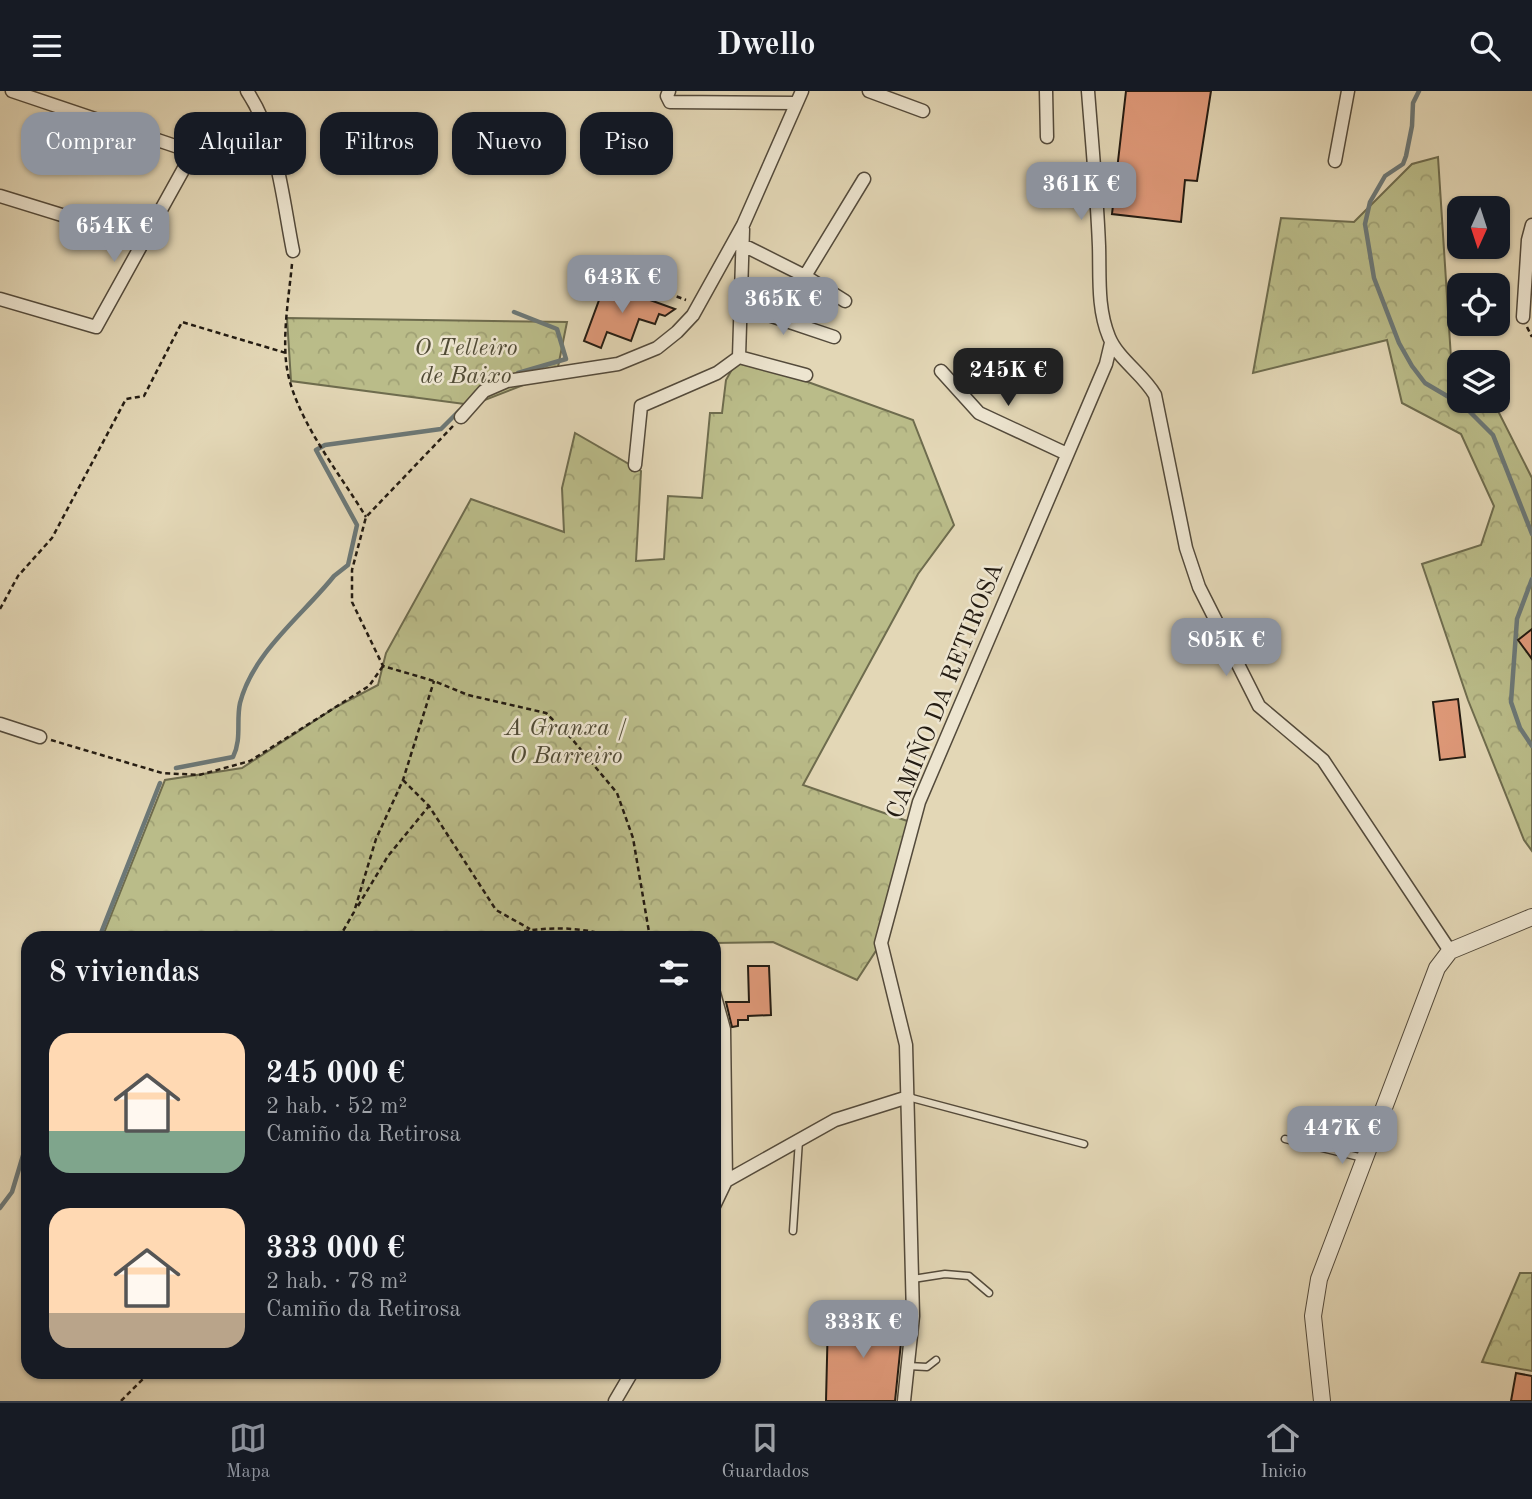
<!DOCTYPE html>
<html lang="es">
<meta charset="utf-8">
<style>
body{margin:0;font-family:"Old Standard TT",serif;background:#242831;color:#f1f3f6;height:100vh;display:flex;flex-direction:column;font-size:26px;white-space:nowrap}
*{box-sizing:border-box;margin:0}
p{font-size:23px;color:#9ea1a6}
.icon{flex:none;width:38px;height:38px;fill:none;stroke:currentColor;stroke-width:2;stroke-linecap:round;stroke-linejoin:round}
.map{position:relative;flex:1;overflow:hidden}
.drawer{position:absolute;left:21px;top:840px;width:700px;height:448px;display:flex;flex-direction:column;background:#171b24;border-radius:21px;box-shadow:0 2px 5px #0004}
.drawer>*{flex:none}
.banner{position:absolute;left:21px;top:21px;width:700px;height:63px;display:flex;gap:14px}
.needle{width:46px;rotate:183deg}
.buttons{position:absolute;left:1447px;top:105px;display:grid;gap:14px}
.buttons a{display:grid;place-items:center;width:63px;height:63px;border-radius:14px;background:#171b24;box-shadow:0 2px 5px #0004;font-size:35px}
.price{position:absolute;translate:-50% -60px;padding:0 16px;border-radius:14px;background:#8c9099;color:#fff;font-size:23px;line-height:46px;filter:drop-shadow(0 2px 4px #0008)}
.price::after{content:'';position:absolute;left:50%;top:42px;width:21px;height:16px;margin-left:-10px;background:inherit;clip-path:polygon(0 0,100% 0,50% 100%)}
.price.on{background:#222;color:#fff}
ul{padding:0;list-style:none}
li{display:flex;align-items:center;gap:21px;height:175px;padding:0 28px}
li span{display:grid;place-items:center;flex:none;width:196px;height:140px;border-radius:21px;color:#555}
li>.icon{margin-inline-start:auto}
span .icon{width:84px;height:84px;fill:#fffc;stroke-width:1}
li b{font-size:30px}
h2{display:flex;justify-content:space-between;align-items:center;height:84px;padding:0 28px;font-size:30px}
.chip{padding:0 24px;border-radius:21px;background:#171b24;box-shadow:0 2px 5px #0004;font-size:24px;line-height:63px}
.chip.on{background:#8c9099;color:#fff}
header{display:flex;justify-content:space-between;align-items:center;height:91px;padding:0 28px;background:#171b24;font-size:32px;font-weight:600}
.menu{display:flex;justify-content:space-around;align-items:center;height:98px;border-top:2px solid #363941;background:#171b24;font-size:19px;color:#9ea1a6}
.menu a{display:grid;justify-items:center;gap:4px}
.menu .on{color:#8c9099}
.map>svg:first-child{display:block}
.forest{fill:url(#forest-crowns);stroke:#6e6c4e;stroke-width:2}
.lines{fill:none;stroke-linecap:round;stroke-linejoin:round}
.stream{stroke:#6c7877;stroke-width:4.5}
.building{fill:#df9979;stroke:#231b12;stroke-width:2}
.service-casing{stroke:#534a3b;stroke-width:9}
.minor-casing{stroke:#534a3b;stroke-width:15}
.tertiary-casing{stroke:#534a3b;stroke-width:18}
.path{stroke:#231b12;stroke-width:2.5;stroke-dasharray:5 3.5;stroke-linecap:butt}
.service{stroke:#ede5d0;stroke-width:6}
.minor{stroke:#ede5d0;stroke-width:12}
.tertiary{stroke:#ede5d0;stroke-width:16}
.labels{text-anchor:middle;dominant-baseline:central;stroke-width:5;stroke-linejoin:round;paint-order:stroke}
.park-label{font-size:24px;font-style:italic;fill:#504b36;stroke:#ede5d0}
.street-label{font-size:24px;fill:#231b12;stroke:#ede5d0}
</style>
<header><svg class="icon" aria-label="menu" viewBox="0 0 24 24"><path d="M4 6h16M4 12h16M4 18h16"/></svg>Dwello<svg class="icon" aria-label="search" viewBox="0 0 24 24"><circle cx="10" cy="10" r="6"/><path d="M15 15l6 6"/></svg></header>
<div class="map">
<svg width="1532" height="1310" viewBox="0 0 1532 1310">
<defs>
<pattern id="forest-crowns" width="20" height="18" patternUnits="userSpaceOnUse" patternTransform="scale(1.75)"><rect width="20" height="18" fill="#babc89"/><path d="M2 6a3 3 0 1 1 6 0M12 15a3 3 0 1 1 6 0" fill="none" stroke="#a0a175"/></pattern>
</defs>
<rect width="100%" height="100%" fill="#e3d7b6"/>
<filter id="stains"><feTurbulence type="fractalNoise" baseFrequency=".00286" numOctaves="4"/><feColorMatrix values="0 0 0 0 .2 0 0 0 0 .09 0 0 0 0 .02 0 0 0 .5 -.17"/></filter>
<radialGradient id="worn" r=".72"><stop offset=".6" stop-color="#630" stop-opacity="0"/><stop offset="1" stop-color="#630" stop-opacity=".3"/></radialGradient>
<path class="forest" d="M1438 66 1453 298 1459 299 1460 310H1493L1532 387V760L1524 749 1468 609 1422 473 1481 454 1494 415 1461 343 1402 312 1387 249 1253 282 1281 127 1354 131 1412 73Z
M287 227 567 231 557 281 472 314 291 290Z
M739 266 913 329 954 434 918 483 803 694 913 732 881 852 857 889 773 851 714 852V847H102L165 689 242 677 336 616 378 594 386 562 471 408 564 441 562 397 575 342 641 380 636 470 664 468 668 405 702 407 710 322H722L726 289Z
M1520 1182H1532V1280L1482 1271Z"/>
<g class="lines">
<path class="stream" d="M1419 0 1413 12 1412 35 1406 65 1403 73 1385 85 1370 111 1365 133 1374 187 1399 252 1412 275 1425 292 1464 315 1493 344 1532 443
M514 221 557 238 566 268 518 282
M1532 488 1517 528 1511 611 1520 637 1532 655
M176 677 233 666C242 648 236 630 240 612 253 561 303 524 334 485L348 474 357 434 316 359 325 354 441 338 459 320
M99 847 160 692
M0 1117 12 1101 28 1048"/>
</g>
<path class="building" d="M1126 0H1211L1197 90 1185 89 1181 131 1112 123Z
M605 193 650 209 675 218 665 225 659 223 655 233 639 228 631 250 607 241 601 257 584 250Z
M1532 538V568L1518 549Z
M1458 608 1465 666 1440 669 1433 611Z
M748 875H769L771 924 748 925V929H738V935L732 936 726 911H749Z
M828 1227 903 1232 895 1310H826Z
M1516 1282 1532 1285V1310H1511Z"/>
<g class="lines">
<defs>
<path id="service" d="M908 1006 1084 1053
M1285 1048 1363 1067
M793 1140 799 1049
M913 1188 945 1183 969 1185 989 1202
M908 1275 927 1276 936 1269"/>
<path id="minor" d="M247 0C278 47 282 105 293 160
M669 0 667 5 670 11 795 12
M869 0 923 20
M1046 0 1047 46
M1088 0C1092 52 1097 104 1099 155 1100 185 1097 217 1109 246 1118 268 1143 283 1155 304L1186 457 1199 496 1259 615 1323 669 1450 860
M1335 70 1348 0
M0 105 146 150
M743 154 805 185 864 88
M805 185 845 210
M0 208 96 236 193 61 12 0
M742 215 834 246
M1523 226 1528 149 1532 134
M739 266 806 284
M941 280 979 322 1067 363
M461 326 484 300 507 290 618 273 657 257 677 241 693 224 743 134 802 0
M635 374 641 315 717 282 739 266 743 138
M0 633 40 646
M714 902 724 938 726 1090
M714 1115 726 1090 835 1029 908 1006
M615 1310 632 1281
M904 1310 913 1225 906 954 881 852 919 711 1106 273 1111 252"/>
<path id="tertiary" d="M1322 1310 1313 1225 1319 1188 1437 877 1450 860 1532 826"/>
</defs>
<use href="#service" class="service-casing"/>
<use href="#minor" class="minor-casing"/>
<use href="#tertiary" class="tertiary-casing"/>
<path class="path" d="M292 173C289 204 283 239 286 270 291 323 339 381 366 426
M589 173 686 209
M1527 236 1532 246
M453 335 366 426 352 479V511L383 575 434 590 468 604 546 622 572 648 617 702 633 747 650 847
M0 518 18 485 52 447 126 308 144 305 182 231 286 262
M51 649 162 682 199 684 250 670 369 595 383 575
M403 689 429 715 496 819 530 838
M358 815 388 765 429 715
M339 847 354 821 376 748 403 689 434 590
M482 847C534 838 566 831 618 847
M121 1310 150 1281"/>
<use href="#service" class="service"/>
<use href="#minor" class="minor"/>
<use href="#tertiary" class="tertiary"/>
</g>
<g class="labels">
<g class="park-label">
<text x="466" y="258">O Telleiro<tspan x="466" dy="28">de Baixo</tspan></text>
<text x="566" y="638">A Granxa /<tspan x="566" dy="28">O Barreiro</tspan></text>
</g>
<g class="street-label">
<text transform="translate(946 600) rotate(-68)">CAMIÑO DA RETIROSA</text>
</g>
</g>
<rect width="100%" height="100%" filter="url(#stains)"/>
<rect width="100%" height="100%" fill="url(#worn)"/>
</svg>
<div class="buttons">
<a><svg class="needle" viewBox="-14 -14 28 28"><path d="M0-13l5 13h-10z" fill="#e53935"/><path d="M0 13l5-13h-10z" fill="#9ea1a6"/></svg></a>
<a><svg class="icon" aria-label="locate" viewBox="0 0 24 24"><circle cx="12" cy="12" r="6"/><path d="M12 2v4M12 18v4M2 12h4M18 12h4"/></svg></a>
<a><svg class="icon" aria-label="layers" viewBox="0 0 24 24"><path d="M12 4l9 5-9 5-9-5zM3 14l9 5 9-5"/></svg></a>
</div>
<b class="price" style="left:1081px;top:131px">361K €</b>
<b class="price" style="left:114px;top:173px">654K €</b>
<b class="price" style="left:622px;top:224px">643K €</b>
<b class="price" style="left:783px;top:246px">365K €</b>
<b class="price on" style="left:1008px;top:317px">245K €</b>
<b class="price" style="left:1226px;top:587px">805K €</b>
<b class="price" style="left:1342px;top:1075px">447K €</b>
<b class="price" style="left:863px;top:1269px">333K €</b>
<div class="banner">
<a class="chip on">Comprar</a>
<a class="chip">Alquilar</a>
<a class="chip">Filtros</a>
<a class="chip">Nuevo</a>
<a class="chip">Piso</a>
</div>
<section class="drawer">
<h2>8 viviendas<svg class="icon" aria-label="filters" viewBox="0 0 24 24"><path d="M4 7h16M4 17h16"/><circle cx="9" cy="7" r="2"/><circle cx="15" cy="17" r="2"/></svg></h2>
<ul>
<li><span style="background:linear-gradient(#ffd9b3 70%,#7fa58c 0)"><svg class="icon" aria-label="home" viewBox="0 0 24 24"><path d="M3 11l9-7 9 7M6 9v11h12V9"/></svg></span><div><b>245 000 €</b><p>2 hab. · 52 m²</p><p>Camiño da Retirosa</p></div></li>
<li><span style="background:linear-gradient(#ffd9b3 75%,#b9a48a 0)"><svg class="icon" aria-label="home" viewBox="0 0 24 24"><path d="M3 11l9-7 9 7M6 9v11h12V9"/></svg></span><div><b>333 000 €</b><p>2 hab. · 78 m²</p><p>Camiño da Retirosa</p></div></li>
</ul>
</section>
</div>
<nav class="menu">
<a class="on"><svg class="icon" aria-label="map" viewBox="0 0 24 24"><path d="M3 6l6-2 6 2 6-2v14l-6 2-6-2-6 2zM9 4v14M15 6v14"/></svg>Mapa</a>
<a><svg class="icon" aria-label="saved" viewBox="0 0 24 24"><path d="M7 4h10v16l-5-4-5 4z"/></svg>Guardados</a>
<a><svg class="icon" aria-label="home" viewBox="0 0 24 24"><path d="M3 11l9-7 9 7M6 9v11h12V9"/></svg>Inicio</a>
</nav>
